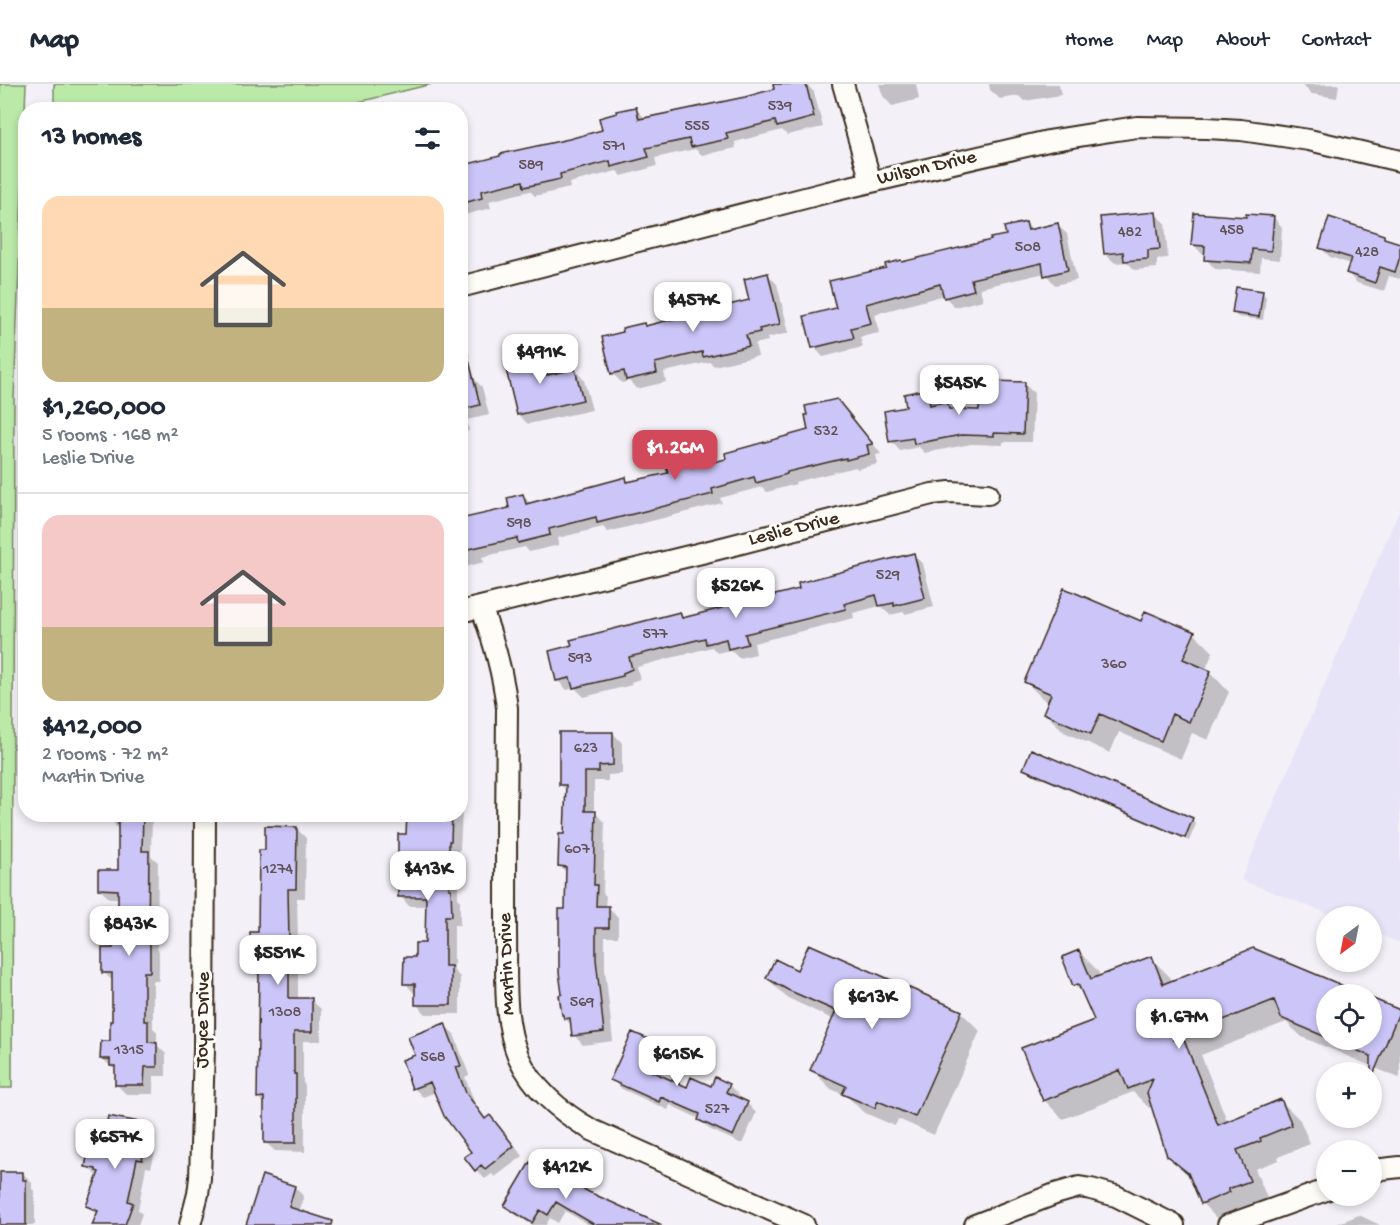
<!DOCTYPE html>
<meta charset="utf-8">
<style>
body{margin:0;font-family:"Gochi Hand",sans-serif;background:#f2f2f3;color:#1f2937;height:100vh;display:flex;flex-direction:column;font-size:22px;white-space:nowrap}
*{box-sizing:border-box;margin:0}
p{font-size:20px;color:#747a83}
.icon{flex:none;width:33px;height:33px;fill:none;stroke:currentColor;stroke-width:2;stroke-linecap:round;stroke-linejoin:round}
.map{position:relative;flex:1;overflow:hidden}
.sheet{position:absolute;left:18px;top:18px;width:450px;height:720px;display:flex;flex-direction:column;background:#fff;border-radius:24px;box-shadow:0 3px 9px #0003}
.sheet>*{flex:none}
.needle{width:39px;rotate:212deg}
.tools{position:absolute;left:1316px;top:822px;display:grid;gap:12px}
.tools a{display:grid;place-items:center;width:66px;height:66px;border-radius:50%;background:#fff;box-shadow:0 3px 9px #0003;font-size:30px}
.price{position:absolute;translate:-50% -51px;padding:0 14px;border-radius:12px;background:#fff;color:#222;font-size:20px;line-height:39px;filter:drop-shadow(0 2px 3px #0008)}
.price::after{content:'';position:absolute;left:50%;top:36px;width:18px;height:14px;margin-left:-9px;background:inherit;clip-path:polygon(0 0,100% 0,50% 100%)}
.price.current{background:#d1495b;color:#fff}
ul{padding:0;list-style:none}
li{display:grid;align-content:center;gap:12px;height:318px;padding:0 24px}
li+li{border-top:2px solid #e0e1e3}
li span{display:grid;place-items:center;height:186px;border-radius:18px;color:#555}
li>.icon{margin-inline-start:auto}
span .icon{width:108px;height:108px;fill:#fffc;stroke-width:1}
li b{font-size:26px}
h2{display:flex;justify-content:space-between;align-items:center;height:72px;padding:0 24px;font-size:26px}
header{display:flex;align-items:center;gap:36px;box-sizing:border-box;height:84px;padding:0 30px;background:#fff;border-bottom:2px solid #e0e1e3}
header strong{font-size:28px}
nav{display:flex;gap:33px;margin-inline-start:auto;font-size:21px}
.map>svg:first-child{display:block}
.built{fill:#e7e4f7}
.green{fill:#bae9a8;stroke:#7a8a63;stroke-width:1.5}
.shadow{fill:#0003}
.building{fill:#cbc5f8;stroke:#3b2a1e;stroke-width:1.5}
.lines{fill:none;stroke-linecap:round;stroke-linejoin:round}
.minor-casing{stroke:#3b2a1e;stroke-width:24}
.minor{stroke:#fdfcf7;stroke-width:20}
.labels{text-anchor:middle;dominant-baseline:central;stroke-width:6;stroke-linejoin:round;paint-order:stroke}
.number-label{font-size:16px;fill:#5f5154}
.street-label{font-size:20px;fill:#3b2a1e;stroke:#fdfcf7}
</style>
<header>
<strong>Map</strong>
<nav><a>Home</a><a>Map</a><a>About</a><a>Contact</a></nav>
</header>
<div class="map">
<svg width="1400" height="1141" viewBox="0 0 1400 1141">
<rect width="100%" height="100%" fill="#f3f1f7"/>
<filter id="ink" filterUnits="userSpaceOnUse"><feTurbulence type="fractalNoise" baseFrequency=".0167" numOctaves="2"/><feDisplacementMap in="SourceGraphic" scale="12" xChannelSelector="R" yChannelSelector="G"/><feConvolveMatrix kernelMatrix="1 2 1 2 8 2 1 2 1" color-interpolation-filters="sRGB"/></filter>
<g filter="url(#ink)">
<path class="built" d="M1400 424V859L1371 847V832H1334L1241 796Z"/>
<path class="green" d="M0 0H26L14 316 12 1004H0Z
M54 0H432L330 25H54Z"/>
<path class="shadow" d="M774 0H806L814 8 823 43 787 51 782 46 735 58 736 64 702 71 695 65 655 74 657 82 622 92 617 87 569 99 570 104 535 112 530 107 489 117 491 124 460 132V83L604 47 635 24 645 34 702 24 776 6Z
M879 0H916L919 15 892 22 883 12Z
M989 0H1059L1061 11 1024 17 1019 12 1000 15 990 6Z
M1339 0 1337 14 1312 10 1302 1Z
M1155 129 1165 139 1168 174 1157 175V184L1135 186 1127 178 1115 179 1105 170Z
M1273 133 1282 143 1280 176 1261 174 1260 188 1215 185 1206 175V170H1202L1193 160 1247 135Z
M1025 139 1032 146 1057 141 1067 150 1077 196 1055 201 1045 189 980 204 983 216 955 223 945 213V211L875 230 879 249 860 253 863 263 823 273 814 263 838 225 903 180 1008 152Z
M1384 153 1388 157 1400 161V195L1389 192 1384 207 1357 199 1348 189 1351 180 1330 173 1321 164Z
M768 191 777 200 789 249 767 254 768 257 755 260 758 272 714 282 710 278 664 288 666 298 637 305 629 297 622 299 612 289 646 243 751 217Z
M1262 208 1266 213 1263 236 1238 233 1234 229Z
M540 270 550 279 553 291 575 286 584 296 592 326 528 340 518 330Z
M472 293 482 303 489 331 467 336 469 347 460 349V296Z
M1024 300 1034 309 1032 358H1003V361L971 360 925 369 919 363 900 367 891 357 908 324 927 307 936 316 937 321 947 319 955 327 981 328 993 313Z
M837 316 847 326 881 370 876 371 878 380 857 385 856 383 795 398 796 400 767 408 762 403 720 414 722 419 608 448 603 443 558 454 559 461 529 468 525 463 482 473 484 478 462 484 464 490 460 491V434L465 432 467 435 511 425 523 412 531 420 626 395 630 399 670 390 689 373 698 383 728 376 810 347Z
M913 471 923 480 934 523 905 530 903 528 890 531 880 522 853 529 854 534 754 559 756 570 739 574 730 566 717 569 712 563 637 583 640 595 631 598 632 601 584 613 575 604 567 606 557 596 680 530 685 535 724 525 757 510 763 515 801 506Z
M1141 539 1194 549 1213 568 1205 587 1210 588 1229 608 1208 656 1192 649 1181 675 1119 648 1110 669 1064 648 1045 629 1049 619 1045 617 1026 598Z
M460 625 466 630V667H460Z
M613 649 622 659V690L608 691V697H594V728L605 738 603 809 606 812 605 823H608L618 833V853H605V885L613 957 583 961 574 951 573 942 565 935 563 912 567 789 560 782 566 752 567 707 561 701Z
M1025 685 1192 735 1196 740 1189 757 1029 689Z
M460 727 462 729 460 766H458V814L460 816V841H454V887L460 893V930H426L416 920V909H414L405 899 416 874 427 860V822H409L400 812 408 752V730H460Z
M113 730H158V733H152L151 772 158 778 157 865 159 867V897H153V944L157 948V961L166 970V992H154L153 1010H126L116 1000V986L114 984H112L102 974 112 958 114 938V898L104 889 119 858V814H109L99 805 119 788V746L113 739Z
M296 744 306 754 305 814H297L298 856 308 866V884H298V916H311L321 925V957H303V999L305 1001V1068L275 1067 265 1058V1020L258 1013 261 890 259 880 252 873 259 849 267 768Z
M1253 865 1360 910H1326V956H1371V915L1400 928V992L1399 994 1302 953 1286 938 1201 971 1228 1039 1281 1017 1300 1036 1310 1060 1278 1073 1279 1076 1255 1085 1268 1116 1221 1139 1202 1119 1191 1094 1168 1071 1153 1022 1149 1024 1133 1008 1063 1035 1044 1016 1096 936 1085 911 1074 901 1079 868 1098 887 1100 893 1151 874 1170 893 1172 898Z
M798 888 961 928 980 947 934 1051 898 1035 895 1042 863 1028 847 1012 831 1005 812 986 834 936 786 913 767 894Z
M444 941 454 950 469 991 465 993 475 1020 487 1036 490 1033 500 1042 523 1072 495 1093 492 1090 485 1095 476 1086 473 1068 436 1008 423 1013 414 1004 417 972Z
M661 962 671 972 661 993 687 1005 729 1001 739 1011 737 1015 747 1019 756 1029 742 1060 709 1045 700 1035 670 1021 668 1026 622 1005 612 996Z
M144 1040 154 1050 151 1065 155 1068 151 1084 146 1083 138 1126 142 1130 138 1141H94L98 1131 88 1122 99 1092H97L87 1082 103 1064Z
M23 1089 32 1099V1105L35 1107V1141H0V1098Z
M295 1103 304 1113 299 1128 313 1141H248Z
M589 1109 645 1141H589L565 1127 558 1139 550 1134 546 1141H532L516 1131 506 1122Z
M1359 1131 1380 1141H1334Z"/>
<path class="building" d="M773 0H806L814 33 777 43 775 37 726 49 728 55 691 63 689 55 646 64 649 73 611 83 610 77 560 90 561 95 524 103 523 97 481 107 482 114 460 120V82L500 72V70L569 55 602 46 599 34 617 29 616 27 636 23 639 35 745 13 774 5Z
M1156 128 1160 165 1148 166V175L1124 177 1123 168 1104 170 1100 133Z
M1194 129 1246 133V130L1274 132 1271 167 1252 165 1251 179 1204 176 1205 162 1191 161Z
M1329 133 1384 151V154L1400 159V173L1395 188 1380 183 1375 199 1346 189 1351 174 1319 164Z
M1026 138 1028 146 1058 139 1068 186 1044 192 1042 179 971 195 974 206 944 214 940 200 866 220 871 239 851 244 854 254 812 264 804 232 836 224 829 197 886 184 885 180 901 176 902 178 991 156 990 154 1006 151 1004 143Z
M768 189 780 240 759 245 760 248 746 251 749 262 703 273 702 268 655 279 657 289 626 296 624 287 611 290 602 253 623 248 622 244 644 239 645 242 749 216 744 195Z
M1236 203 1263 207 1259 233 1232 229Z
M467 268 480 321 460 326V269Z
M541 268 547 291 575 285 583 316 517 331 504 277Z
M992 297 1025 298 1023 350 994 349V352L961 351 914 360 913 354 889 358 884 327 906 323 904 310 927 305 930 321 947 317 949 325 979 326 980 311H992Z
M837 315 873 360 867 361 869 370 846 376V374L787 388V390L756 399 754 393 712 405 713 410 597 439 596 433 549 445 550 451 518 459 517 454 460 467V435L509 424 507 414 523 410 526 420 626 393 627 398 668 389 665 378 689 371 692 383 726 375 725 369 808 346 805 331H807L805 322Z
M914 469 925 514 894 522V519L879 522 876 511 844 520 846 525 745 550 748 560 728 565 726 555 706 560 705 554 629 573 632 585 623 589V592L573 604 570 594 556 597 549 567 572 561 570 556 680 528 682 534 722 524 721 518 758 509 759 515 799 505 798 499Z
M1064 504 1141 537 1145 527 1195 548 1183 575 1211 587 1189 638 1172 630 1161 657 1100 630 1091 650 1043 629 1051 610 1024 598Z
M559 648H613V681L599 682V688H585V727H596L594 801H597L596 822H609V844H596V875L604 948 572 952 570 934 564 935 563 931H562L559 911 562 910 559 888V825H565L566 783 558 782 559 750H564L566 701H559Z
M1031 665 1193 734 1185 754 1023 685Z
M118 730H143L142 767H149L148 856H150V888H144V937H148V958L157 959V983H145L144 1001H115V982H110V975H100L101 957H110V937H112V889H102V864H113V856H118V806L98 805V786H118Z
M407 730H452L451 757H449V805H451L452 832H445V882H451V921H415V900H403L404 873H415V859H425L426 813H398V750H406Z
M265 742 297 743 296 805H288L289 855H299V875H289V914H312V948H294V990H296V1059H264V1013L257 1014 259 889H258L257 873 251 874 250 848H258L259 766H265Z
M809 860 962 927 915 1033 878 1017 875 1024 842 1010 846 1002 810 986 836 927 788 906 766 894 775 875 797 886Z
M1253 864 1363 910H1326V953L1281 934 1274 916 1172 956H1184L1218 1041 1281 1015 1292 1041 1260 1054 1261 1057 1237 1066 1250 1097 1228 1105 1230 1108 1201 1120 1188 1089 1167 1072 1147 1009 1153 995 1128 1005 1120 986 1043 1017 1021 964 1094 936 1078 900 1073 902 1062 873 1079 866 1091 895 1152 872 1163 900Z
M1371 914 1400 926 1371 996V972L1331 956H1371Z
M445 939 461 982 456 983 466 1009 485 1035 490 1031 514 1062 485 1085 481 1081 475 1087 464 1073 471 1068 444 1032 430 998 412 1005 402 976 415 971 408 953Z
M632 948 662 961 651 987 687 1003 691 993 711 1002 715 993 730 1000 726 1008 748 1018 733 1052 698 1036 700 1030 661 1013 659 1018 610 996Z
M108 1032 145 1039 142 1057H146L142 1076 137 1075 128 1117 133 1119 125 1141H92L98 1127 86 1122 99 1088 96 1087V1085L85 1083 90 1060 102 1062Z
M530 1078 556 1092 557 1090 589 1108 662 1141H595L556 1118 548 1131 540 1126 532 1139 504 1122Z
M0 1088H23V1096H26V1141H0Z
M262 1091 295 1102 289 1123 333 1137 332 1141H246Z"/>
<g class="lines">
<defs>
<path id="minor" d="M843 0 871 98
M460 203 828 108 1048 57 1104 48 1137 43 1207 44 1241 46 1309 56 1400 77
M481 523C494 557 503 588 507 624 506 699 506 773 506 848 507 889 502 935 519 974 534 1006 562 1029 592 1046L804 1141
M460 528 726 463 932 410 950 408 988 410
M1371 1089 1382 1085 1400 1083
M190 1141 198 1110 200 1094 204 966 205 730
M975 1141 1055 1110 1079 1103 1091 1105 1116 1112 1174 1141
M1228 1141 1326 1106"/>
</defs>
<use href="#minor" class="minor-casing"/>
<use href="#minor" class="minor"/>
</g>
</g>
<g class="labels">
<g class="number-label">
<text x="780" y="23">539</text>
<text x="697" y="43">555</text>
<text x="614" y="63">571</text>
<text x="531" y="82">589</text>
<text x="1232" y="147">458</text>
<text x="1130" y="149">482</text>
<text x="1028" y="164">508</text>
<text x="1367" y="169">428</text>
<text x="826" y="348">532</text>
<text x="519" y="440">598</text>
<text x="888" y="492">529</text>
<text x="655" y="551">577</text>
<text x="580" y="575">593</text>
<text x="1114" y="581">360</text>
<text x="586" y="665">623</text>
<text x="577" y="766">607</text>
<text x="278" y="786">1274</text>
<text x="582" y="919">569</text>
<text x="285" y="929">1308</text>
<text x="129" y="967">1315</text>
<text x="433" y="974">568</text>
<text x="717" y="1026">527</text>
</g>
<g class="street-label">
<text transform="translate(927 85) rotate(-13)">Wilson Drive</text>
<text transform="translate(794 446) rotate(-14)">Leslie Drive</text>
<text transform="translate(508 880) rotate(-92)">Martin Drive</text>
<text transform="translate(204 936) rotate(-89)">Joyce Drive</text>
</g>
</g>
</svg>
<div class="tools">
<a><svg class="needle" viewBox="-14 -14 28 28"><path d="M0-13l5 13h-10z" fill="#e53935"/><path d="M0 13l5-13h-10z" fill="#747a83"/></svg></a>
<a><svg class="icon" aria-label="locate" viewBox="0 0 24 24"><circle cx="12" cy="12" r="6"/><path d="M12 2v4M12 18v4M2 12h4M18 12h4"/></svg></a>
<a>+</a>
<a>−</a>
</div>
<b class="price" style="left:693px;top:249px">$457K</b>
<b class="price" style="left:540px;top:301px">$491K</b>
<b class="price" style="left:959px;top:332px">$545K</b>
<b class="price current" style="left:675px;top:397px">$1.26M</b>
<b class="price" style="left:736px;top:535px">$526K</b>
<b class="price" style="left:428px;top:818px">$413K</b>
<b class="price" style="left:129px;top:873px">$843K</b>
<b class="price" style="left:278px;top:902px">$551K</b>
<b class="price" style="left:872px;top:946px">$613K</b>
<b class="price" style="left:1179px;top:966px">$1.67M</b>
<b class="price" style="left:677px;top:1003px">$615K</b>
<b class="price" style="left:115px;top:1086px">$657K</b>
<b class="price" style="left:566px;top:1116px">$412K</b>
<section class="sheet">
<h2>13 homes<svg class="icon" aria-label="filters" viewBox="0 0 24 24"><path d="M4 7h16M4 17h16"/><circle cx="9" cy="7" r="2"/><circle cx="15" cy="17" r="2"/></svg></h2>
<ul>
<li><span style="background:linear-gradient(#ffd9b3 60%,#c2b280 0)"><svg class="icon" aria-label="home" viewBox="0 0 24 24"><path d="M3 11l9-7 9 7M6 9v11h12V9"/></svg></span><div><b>$1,260,000</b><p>5 rooms · 168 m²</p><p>Leslie Drive</p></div></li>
<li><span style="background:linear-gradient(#f6c9c9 60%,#c2b280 0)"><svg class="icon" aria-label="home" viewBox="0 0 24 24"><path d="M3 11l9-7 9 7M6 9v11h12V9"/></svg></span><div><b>$412,000</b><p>2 rooms · 72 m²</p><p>Martin Drive</p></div></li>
</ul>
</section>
</div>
